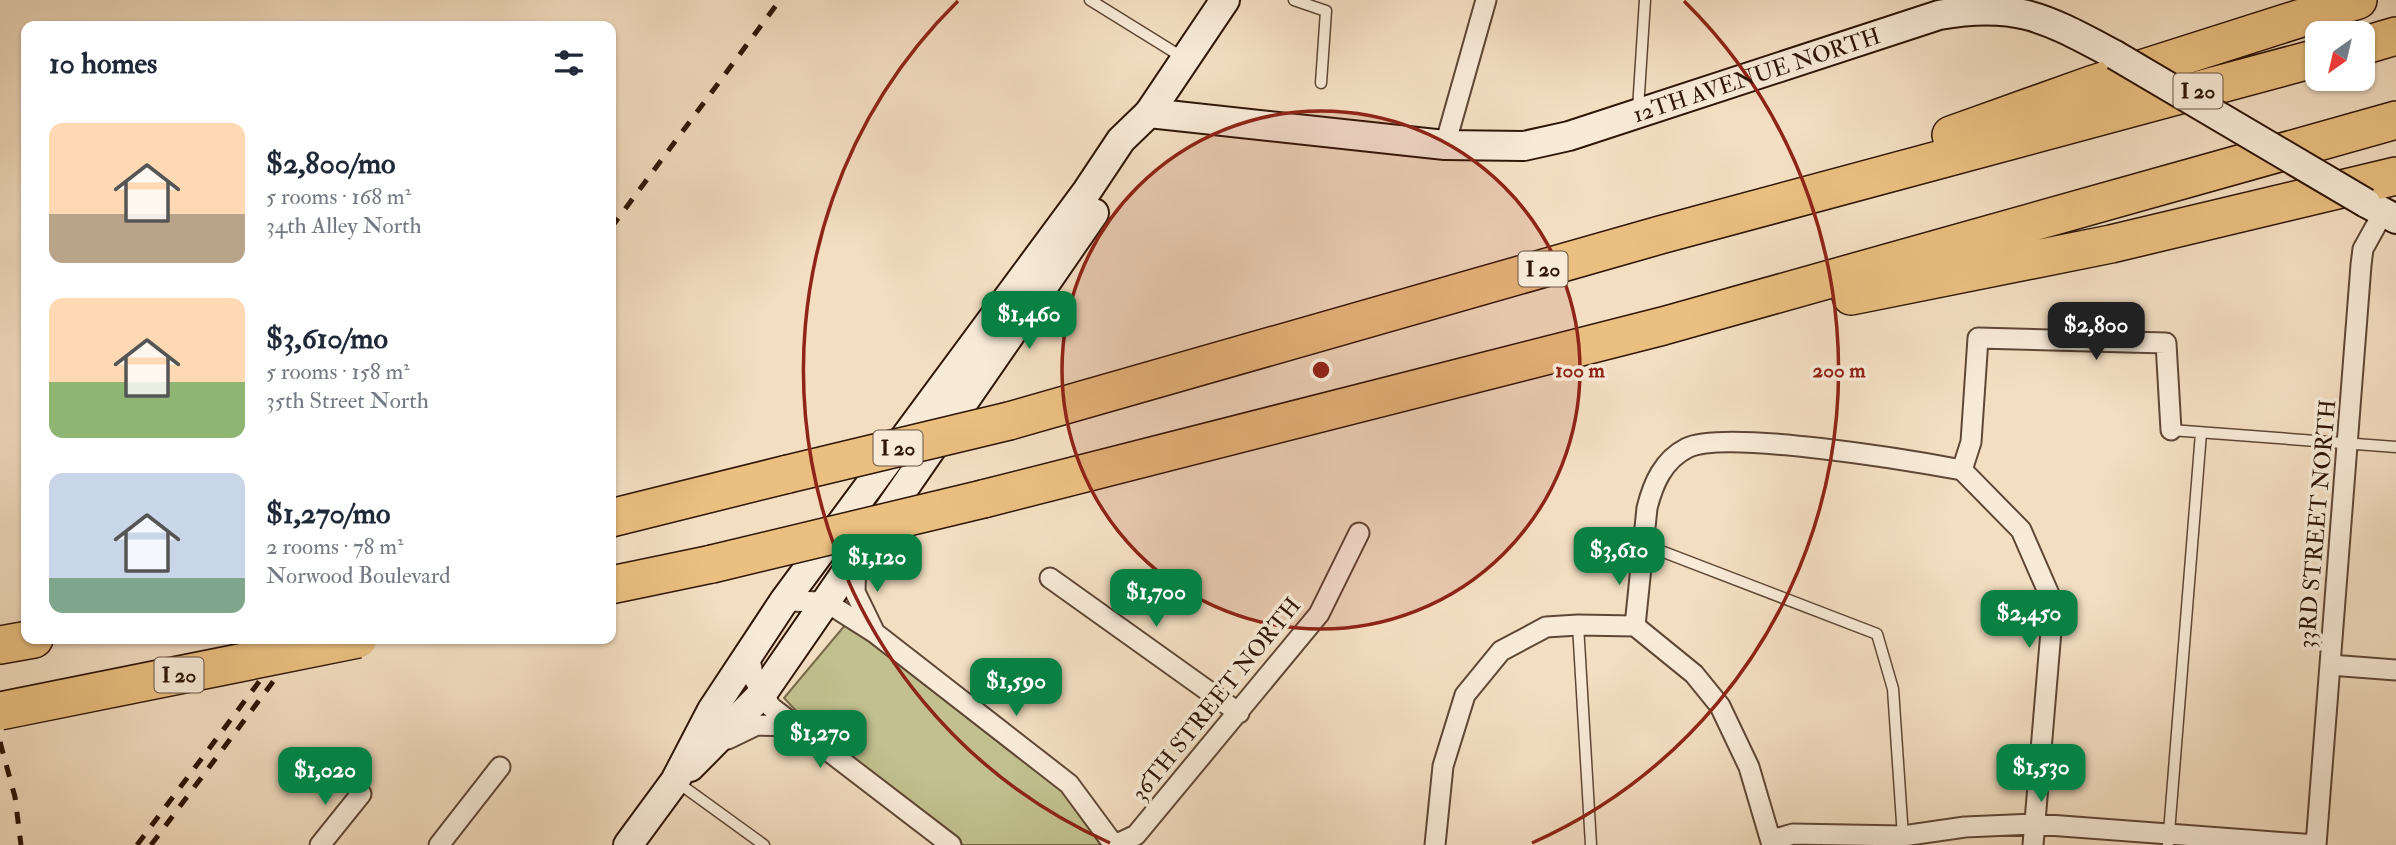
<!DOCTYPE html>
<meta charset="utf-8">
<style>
body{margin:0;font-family:"IM FELL Double Pica",serif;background:#f2f2f3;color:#1f2937;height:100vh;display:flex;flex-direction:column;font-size:26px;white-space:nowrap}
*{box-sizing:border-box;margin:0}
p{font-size:23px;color:#747a83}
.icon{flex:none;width:38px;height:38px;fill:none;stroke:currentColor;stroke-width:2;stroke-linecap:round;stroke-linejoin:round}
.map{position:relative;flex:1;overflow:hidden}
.details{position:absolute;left:21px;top:21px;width:595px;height:623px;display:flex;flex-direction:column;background:#fff;border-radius:14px;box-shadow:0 2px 5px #0004}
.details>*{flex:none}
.needle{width:46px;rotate:214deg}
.buttons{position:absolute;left:2305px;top:21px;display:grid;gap:14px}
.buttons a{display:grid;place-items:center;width:70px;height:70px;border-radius:14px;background:#fff;box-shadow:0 2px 5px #0004;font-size:35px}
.price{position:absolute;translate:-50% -60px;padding:0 16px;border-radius:14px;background:#0b8043;color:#fff;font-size:23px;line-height:46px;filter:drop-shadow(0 2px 4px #0008)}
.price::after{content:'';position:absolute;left:50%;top:42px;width:21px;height:16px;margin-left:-10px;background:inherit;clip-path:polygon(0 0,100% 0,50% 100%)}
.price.current{background:#222;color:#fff}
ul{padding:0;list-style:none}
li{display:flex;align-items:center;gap:21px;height:175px;padding:0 28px}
li span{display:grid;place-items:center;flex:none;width:196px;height:140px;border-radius:14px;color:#555}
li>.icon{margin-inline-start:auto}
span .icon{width:84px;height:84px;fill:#fffc;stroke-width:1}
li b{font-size:30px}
h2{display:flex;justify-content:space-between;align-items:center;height:84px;padding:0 28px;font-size:30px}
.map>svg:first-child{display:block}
.green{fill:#c1c08e;stroke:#786a4a;stroke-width:2}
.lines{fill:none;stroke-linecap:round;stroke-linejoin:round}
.lane-casing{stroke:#5f4735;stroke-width:13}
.street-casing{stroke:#5f4735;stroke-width:23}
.secondary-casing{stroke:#2e1506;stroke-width:32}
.highway-casing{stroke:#2e1506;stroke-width:40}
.lane{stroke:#f7ead7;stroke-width:10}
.street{stroke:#f7ead7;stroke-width:19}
.secondary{stroke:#f7ead7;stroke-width:28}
.highway{stroke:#eabf80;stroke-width:37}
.rail{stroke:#2e1506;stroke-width:5;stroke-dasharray:12 12;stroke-linecap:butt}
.secondary-bridge-casing{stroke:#2e1506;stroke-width:32;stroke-linecap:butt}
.highway-bridge-casing{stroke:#2e1506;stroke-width:40;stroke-linecap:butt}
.secondary-bridge{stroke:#f7ead7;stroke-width:28}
.highway-bridge{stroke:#eabf80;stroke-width:37}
.ring{fill:none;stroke:#8f2418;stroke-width:3.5}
.labels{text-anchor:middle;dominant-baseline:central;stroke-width:7;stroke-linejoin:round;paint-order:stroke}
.shield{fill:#f7ead7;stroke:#6a5545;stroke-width:2}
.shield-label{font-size:21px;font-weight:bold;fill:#2e1506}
.street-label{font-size:23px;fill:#2e1506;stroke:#f7ead7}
.centre{fill:#8f2418;stroke:#f7ead7;stroke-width:3.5}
.ring-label{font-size:21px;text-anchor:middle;font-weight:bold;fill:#8f2418;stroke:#f7ead7;stroke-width:7;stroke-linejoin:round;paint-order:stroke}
</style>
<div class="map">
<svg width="2396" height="845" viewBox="0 0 2396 845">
<rect width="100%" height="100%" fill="#f3dec1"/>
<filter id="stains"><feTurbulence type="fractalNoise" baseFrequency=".00286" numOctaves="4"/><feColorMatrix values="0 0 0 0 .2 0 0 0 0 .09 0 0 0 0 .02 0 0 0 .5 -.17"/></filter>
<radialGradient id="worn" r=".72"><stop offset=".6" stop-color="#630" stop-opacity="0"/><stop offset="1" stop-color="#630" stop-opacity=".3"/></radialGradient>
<path class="green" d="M846 624 1061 790 1101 845H963L816 732 784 698Z"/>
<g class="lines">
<defs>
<path id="lane" d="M1090 0 1182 57
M1294 0 1326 11 1321 83
M1638 109 1645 0
M2171 430 2396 447
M1643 553 1661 551 1877 634 1893 689 1903 837
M1578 625 1591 845
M677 782 764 845
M2168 845 2201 433"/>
<path id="street" d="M1445 145 1486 0
M1962 470 1971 442 1978 338 2166 343 2171 430
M1962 470 2021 530 2049 594 2051 631 2033 845
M856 561 855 592 873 629
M1050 578 1239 713
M784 601 826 602 875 633 1069 784 1114 845
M1635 626 1647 508C1653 484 1663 460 1687 448 1725 429 1914 461 1962 470
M749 654 754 679 771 707 951 845
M2330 665 2396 670
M728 739 757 725 793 726
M1772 840 1793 834 1903 836 1965 827 2035 824 2316 845
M320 845 361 794
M439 845 500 767
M1115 845 1136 835 1319 614 1359 533
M1435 845 1443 766 1465 695 1501 651 1546 627 1578 625 1635 626 1694 674 1720 706 1749 767 1772 845
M2316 845 2361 265 2363 249 2383 213"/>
<g id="secondary">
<path id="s1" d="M1149 113 1445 145 1524 146 1569 136 1939 15C2018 1 2047 19 2115 55"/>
<path d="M2366 203 2396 219"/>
<path d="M690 767 762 694 1094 213"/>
<path d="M628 845 675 781 712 710 784 601 1087 191 1121 140 1149 113 1225 0"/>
</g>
<path id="highway" d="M2362 46 2396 36
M1951 135 2091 85 2358 0
M1851 296 2111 244 2396 176
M1009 421 1660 235 2317 58
M983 499 1663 326 2396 120
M611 518 788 474
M611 585 712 564
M0 645 34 639"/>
</defs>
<use href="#lane" class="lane-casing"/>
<use href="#street" class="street-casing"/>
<use href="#secondary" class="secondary-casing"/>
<use href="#highway" class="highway-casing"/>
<use href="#lane" class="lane"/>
<use href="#street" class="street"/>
<use href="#secondary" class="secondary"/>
<use href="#highway" class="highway"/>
<path class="rail" d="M611 228 780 0
M0 742 15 797 21 845
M137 845 291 639
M151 845 305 639"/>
<defs>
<path id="secondary-bridge" d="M2115 55 2366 203"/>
<path id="highway-bridge" d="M788 474 1009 421
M712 564 983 499
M0 711 358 639"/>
</defs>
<use href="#secondary-bridge" class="secondary-bridge-casing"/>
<use href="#highway-bridge" class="highway-bridge-casing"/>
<use href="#secondary-bridge" class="secondary-bridge"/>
<use href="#highway-bridge" class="highway-bridge"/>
</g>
<circle cx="1321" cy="370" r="259" fill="#8f2418" fill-opacity=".12"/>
<g class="ring">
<circle cx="1321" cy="370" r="259"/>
<path d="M1110 843A518 518 0 0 1 958 1M1684 1A518 518 0 0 1 1532 843"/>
</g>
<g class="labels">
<g class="shield">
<rect x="2173.5" y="73.5" width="49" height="35" rx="5"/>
<rect x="1518.5" y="251.5" width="49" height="35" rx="5"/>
<rect x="873.5" y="430.5" width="49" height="35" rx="5"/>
<rect x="154.5" y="657.5" width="49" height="35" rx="5"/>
</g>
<g class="shield-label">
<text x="2198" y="91">I 20</text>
<text x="1543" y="269">I 20</text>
<text x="898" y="448">I 20</text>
<text x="179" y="675">I 20</text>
</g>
<g class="street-label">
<text stroke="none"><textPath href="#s1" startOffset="620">12TH AVENUE NORTH</textPath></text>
<text transform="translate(2317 524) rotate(-85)">33RD STREET NORTH</text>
<text transform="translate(1216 699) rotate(-51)">36TH STREET NORTH</text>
</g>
</g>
<circle cx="1321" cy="370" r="10" class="centre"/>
<g class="ring-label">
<text x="1580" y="377">100 m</text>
<text x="1839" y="377">200 m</text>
</g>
<rect width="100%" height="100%" filter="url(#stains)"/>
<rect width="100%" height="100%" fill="url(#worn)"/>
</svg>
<div class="buttons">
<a><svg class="needle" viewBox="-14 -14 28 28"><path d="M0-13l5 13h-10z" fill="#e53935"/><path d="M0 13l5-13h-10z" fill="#747a83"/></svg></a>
</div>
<b class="price" style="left:1029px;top:351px">$1,460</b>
<b class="price current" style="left:2096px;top:362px">$2,800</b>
<b class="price" style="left:1619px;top:587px">$3,610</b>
<b class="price" style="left:877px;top:594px">$1,120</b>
<b class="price" style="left:1156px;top:629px">$1,700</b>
<b class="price" style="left:2029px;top:650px">$2,450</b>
<b class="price" style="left:1016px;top:718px">$1,590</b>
<b class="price" style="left:820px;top:770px">$1,270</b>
<b class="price" style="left:2041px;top:804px">$1,530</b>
<b class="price" style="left:325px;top:807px">$1,020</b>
<section class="details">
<h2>10 homes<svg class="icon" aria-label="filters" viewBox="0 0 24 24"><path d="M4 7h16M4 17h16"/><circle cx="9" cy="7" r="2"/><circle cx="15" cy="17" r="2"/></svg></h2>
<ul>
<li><span style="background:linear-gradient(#ffd9b3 65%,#b9a48a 0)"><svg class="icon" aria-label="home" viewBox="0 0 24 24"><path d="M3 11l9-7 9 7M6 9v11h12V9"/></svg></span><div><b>$2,800/mo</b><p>5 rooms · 168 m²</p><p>34th Alley North</p></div></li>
<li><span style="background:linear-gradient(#ffd9b3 60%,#8fb573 0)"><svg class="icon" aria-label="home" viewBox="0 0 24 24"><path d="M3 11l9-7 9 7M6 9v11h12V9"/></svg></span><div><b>$3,610/mo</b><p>5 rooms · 158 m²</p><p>35th Street North</p></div></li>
<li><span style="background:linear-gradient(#c9d6e8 75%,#7fa58c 0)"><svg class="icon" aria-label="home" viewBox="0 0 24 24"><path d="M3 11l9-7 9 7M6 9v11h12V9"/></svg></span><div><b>$1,270/mo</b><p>2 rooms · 78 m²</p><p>Norwood Boulevard</p></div></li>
</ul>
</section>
</div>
